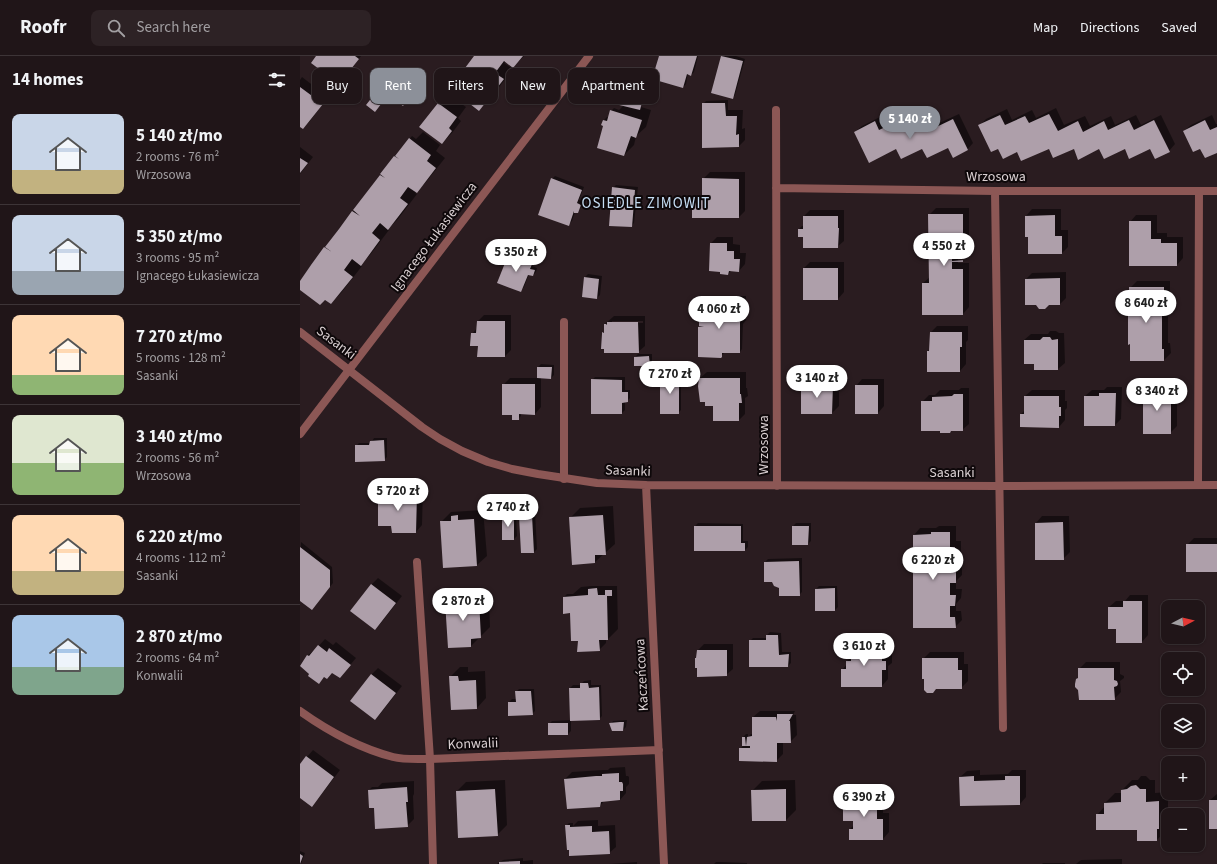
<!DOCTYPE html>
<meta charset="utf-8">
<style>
body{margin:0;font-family:"Source Sans 3",sans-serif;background:#2d2225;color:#f1f3f6;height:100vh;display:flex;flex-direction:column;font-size:15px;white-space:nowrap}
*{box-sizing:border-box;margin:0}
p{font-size:13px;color:#a29fa2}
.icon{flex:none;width:22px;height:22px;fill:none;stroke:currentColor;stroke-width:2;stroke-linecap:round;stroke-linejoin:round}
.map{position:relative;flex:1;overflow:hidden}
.sheet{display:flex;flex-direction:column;background:#201518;width:300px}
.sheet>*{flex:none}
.guide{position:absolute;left:12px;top:12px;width:380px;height:36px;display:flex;gap:8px}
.needle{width:26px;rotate:83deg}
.controls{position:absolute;left:861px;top:544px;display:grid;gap:8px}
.controls a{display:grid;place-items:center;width:44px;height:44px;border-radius:8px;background:#201518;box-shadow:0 1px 3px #0004,0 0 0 1px #3d3437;font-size:20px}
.price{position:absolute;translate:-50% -34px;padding:0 9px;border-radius:14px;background:#fff;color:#222;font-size:13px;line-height:26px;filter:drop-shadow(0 1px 2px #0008)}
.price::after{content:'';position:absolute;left:50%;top:24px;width:12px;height:9px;margin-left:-6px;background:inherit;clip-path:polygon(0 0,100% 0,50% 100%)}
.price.on{background:#8c9099;color:#fff}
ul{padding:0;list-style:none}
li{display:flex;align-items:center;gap:12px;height:100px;padding:0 12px}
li+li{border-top:1px solid #3d3437}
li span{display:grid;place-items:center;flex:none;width:112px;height:80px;border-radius:8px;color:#555}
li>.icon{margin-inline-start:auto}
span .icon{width:48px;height:48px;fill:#fffc;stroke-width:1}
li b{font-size:17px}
h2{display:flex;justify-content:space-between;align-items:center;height:48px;padding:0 12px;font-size:17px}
.chip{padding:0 14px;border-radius:8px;background:#201518;box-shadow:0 1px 3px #0004,0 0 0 1px #3d3437;font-size:14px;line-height:36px}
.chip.on{background:#8c9099;color:#fff}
header{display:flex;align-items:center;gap:24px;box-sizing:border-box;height:56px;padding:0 20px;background:#201518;border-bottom:1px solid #3d3437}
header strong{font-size:19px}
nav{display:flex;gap:22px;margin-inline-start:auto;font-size:14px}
.search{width:280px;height:36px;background:#2d2225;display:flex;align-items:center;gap:10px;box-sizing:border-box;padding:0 14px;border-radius:8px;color:#a29fa2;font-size:15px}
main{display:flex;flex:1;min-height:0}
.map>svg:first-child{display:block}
.shadow{fill:#0007;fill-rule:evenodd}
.building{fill:#ae9faa}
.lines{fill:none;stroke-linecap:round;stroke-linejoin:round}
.service{stroke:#8c5755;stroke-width:8}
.minor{stroke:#8c5755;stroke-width:8}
.tertiary{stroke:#8c5755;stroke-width:8}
.labels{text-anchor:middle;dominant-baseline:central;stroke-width:4;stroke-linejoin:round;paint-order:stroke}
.street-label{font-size:14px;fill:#dad0d2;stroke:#0e080a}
.neighbourhood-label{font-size:15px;letter-spacing:1px;fill:#c5ddf3;stroke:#0e080a}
</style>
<header>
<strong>Roofr</strong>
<div class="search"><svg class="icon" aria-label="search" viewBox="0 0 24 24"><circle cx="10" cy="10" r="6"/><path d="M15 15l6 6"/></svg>Search here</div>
<nav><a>Map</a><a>Directions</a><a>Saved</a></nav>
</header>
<main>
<section class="sheet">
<h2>14 homes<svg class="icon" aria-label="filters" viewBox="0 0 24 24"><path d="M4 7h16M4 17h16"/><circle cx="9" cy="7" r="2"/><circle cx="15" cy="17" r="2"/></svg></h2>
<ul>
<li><span style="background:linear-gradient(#c9d6e8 70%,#c2b280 0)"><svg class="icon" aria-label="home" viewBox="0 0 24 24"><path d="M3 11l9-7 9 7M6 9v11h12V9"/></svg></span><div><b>5 140 zł/mo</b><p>2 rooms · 76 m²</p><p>Wrzosowa</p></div></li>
<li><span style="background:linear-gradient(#c9d6e8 70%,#9aa5b1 0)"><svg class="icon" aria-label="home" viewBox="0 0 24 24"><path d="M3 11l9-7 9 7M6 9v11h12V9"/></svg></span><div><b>5 350 zł/mo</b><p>3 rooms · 95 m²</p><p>Ignacego Łukasiewicza</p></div></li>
<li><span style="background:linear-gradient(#ffd9b3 75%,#8fb573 0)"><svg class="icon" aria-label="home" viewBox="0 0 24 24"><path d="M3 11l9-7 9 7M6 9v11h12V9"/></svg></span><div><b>7 270 zł/mo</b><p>5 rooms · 128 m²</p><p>Sasanki</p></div></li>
<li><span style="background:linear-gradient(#dfe7d0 60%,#8fb573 0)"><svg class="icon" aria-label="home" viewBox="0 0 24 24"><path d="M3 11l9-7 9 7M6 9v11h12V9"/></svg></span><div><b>3 140 zł/mo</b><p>2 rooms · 56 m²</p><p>Wrzosowa</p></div></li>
<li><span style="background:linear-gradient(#ffd9b3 70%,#c2b280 0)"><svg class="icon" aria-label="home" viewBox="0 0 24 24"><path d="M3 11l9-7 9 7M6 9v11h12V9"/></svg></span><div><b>6 220 zł/mo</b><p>4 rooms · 112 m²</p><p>Sasanki</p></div></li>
<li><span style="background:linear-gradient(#a9c7e8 65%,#7fa58c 0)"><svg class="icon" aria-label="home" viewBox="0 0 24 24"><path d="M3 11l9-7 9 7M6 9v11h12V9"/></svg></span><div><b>2 870 zł/mo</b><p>2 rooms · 64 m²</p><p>Konwalii</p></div></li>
</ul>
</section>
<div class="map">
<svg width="917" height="808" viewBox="0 0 917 808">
<rect width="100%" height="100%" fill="#2a1c20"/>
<path class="shadow" d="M18 0H61L46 20 39 27Z
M176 0H224L212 12 213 13 189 44 179 53 172 10ZM206 5 211 10 210 11 204 7Z
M360 0H398L394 16 391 19 388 17 386 28 383 31 355 23 352 37 349 40 345 39 341 51 351 54 346 71 336 80 334 89 324 99 304 71V64L307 61 309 62 311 55 314 52 319 54 324 49 320 33 323 30H327L329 20 332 17 354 23Z
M422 0H436L445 3 435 39 432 42 412 36Z
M2 21 28 41 10 65 3 72 0 69V24Z
M93 21 113 36 105 46 88 38 78 52 77 36 80 33 82 34Z
M148 38 166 51 158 62 161 65 152 77 142 87 121 71 139 47Z
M428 44V54H443L442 73 445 72V84L439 90 403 48 406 45Z
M756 52 764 69 785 60 790 70 811 60 815 69 836 59 841 69 861 59 875 88 869 95 851 92H750L717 94 698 92 679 70 686 63 707 53 712 64 732 54 736 62Z
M607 58 612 69 632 59 637 68 659 58 673 87 667 94 649 91 597 92 555 76 562 70 582 60 586 68Z
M912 59 916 68H917V96L901 91 884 75 891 69Z
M123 76 140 89 136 95 145 102 126 126 115 137 117 138 98 163 88 173 89 174 70 199 60 209 62 210 41 237 31 247 0 232V226L94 101 112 80 116 83Z
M0 91 13 101 0 118Z
M410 116H445V155L439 161 403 123Z
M255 120 284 131 279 144 283 146 280 153 277 156H275L272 165 269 168 252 123Z
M316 129 338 131 334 167 331 170 313 132Z
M636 152H669V191L663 197H658V207H669V251L663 258 623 227 630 221 629 159Z
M732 153H761V174H768V191L762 197 729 180H726V160Z
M510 154H544V185L537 191 504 180 499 173 502 170H504V160Z
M836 159H857V177H867V181H883V202L877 209 830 166Z
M417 181H433V188L440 189V197H446L445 208 439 215H431L428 218 411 187Z
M213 195 235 203 232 210 237 212 236 216 233 219 229 218 224 231 221 234 210 198Z
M510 206H544V236L538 243H504V212Z
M766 216V242L760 248H736L726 223 732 217Z
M288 218 302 220 300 239 297 242 283 240 285 221Z
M837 225H870V237L868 238V287H870L871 297 864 304H831L830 232Z
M411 240H446V264L443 268 442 293 440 296H425L421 300H399L400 258 403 255H405V246Z
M184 259H211V294L205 300 179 289 172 278 177 272 178 265Z
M314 260H345V290L338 296 303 277 305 275V268ZM312 265H343V267H312Z
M637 270H668V284L666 286V308L660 315 628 295 630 293 631 276Z
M750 275H756L759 277H764L765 307 758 313H735V307L724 284 731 278H748Z
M338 298H352V306L349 309 335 301Z
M241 308 254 309V319L251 322H241V351L235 358H221V360L218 363 213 358 203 329 210 322H238V311Z
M407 316H446V332H447L448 340 445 342V358L439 364 414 349 400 322Z
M364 317 381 318V354L378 357 361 320Z
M295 321H325V334H330V342L327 345H325V354L322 357 292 324Z
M508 323H539V350L532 357H502V329Z
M562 323H584V350L578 357 556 330Z
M850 328H877V370L870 377 844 335Z
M807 331H822L821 363 815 369 785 340 792 334H804Z
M661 332H669V368L662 374H651L622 346 629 339H635L640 334H659Z
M732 334H765V345H767V352L765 354V364L759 371 721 358 725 354V340Z
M74 382H87V401L84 404 56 390 59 387H71Z
M86 432H123L122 469 116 476 92 470 79 439Z
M313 450 315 488 295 506 270 462 280 452Z
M183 454 187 500 177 509 141 466 151 456Z
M235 456 237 493 234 496H222L220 460 223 457Z
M206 458H216L217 480 214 483 203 461Z
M742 460H769L770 496 763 503H736V467Z
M398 467 443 468V485H448V491L445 494 395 470Z
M496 467H511V485L508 488H493V470Z
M639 470H656V485H661V496L656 502V510H662V519L656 525V533H662L661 542 656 548V555H661L662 564 655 571H614V479L620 472H636Z
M894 482H917V515L887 489Z
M1 486 32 511 33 527 15 550 0 543Z
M502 502V536L499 539 480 532 473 525 465 506 468 503Z
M78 522 102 540 81 567 75 573 51 555 72 528Z
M292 530H317L318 573 308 583H306V587L299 594 279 584 271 556 264 541 267 538H273L281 531Z
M519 530H537L538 551 535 554 516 533Z
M178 534V540H181L182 542 189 541 190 571 171 590 146 545 155 535Z
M830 539H848V579L842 586 817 572 809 551 816 545H825Z
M470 576 481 577 482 596H491V607L488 610 450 585 453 582H467V579Z
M571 578 577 579 580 582H588V599H592V607L588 610V623L582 630 542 614 547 608V605L552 600V590L559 584H566Z
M25 583 33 589 36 586 56 602 40 621 33 615 25 620 19 627 7 600 14 594H15Z
M404 588H433V613L426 619 397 601 398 594Z
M630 596H664V608H668V625L661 632 623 603Z
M786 606H820V618L824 620V622L820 625 821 636 814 643 779 634V613Z
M160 611H168V616L185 615 186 642 177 652 150 621Z
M78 612 102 630 81 657 75 663 51 645 72 618Z
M291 624V629H301L302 660 299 663 270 632 273 629H281V628L284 625Z
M219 633H234L235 655 232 658 209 646 212 643H217L216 636Z
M460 655H495L493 659H496L497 679 490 686H483V698L476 705 440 693 443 690V681L446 678H448V681L451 678H453V661Z
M271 664V675L268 678 249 668 252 665Z
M327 664 326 671 323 674 311 668 313 665Z
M13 694 40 714 18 743 0 740V709Z
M325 711 326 720H328L329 721V728L326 731V737L320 744H305L300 750 265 723 272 716 303 714H308L310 712Z
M680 714V719L708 718 712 714H726V741L720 748 660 721 667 715Z
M841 720H846L850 724H855V737L868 736V763L866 765V774L857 784 838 773 797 759 805 750V747L815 737H822V734L832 724H838Z
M205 724 207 769 197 779 157 735 166 726Z
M495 724 496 754 486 764 452 735 462 725Z
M114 725V738L113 740 114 763 107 770 74 751 69 734 72 731H78L82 727Z
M556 734H587V743L583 747V757H589V776L583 783 550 773 554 769V764L544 750 550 745V741Z
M917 738V772L910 744Z
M298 764V770L315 769 316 791 309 797 270 792 266 770 269 767H273V770L278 765Z
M0 795 5 797 1 808H0Z
M223 802V805L233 804V808H197L203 804Z
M822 803V808H776L781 804Z
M337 806V808H309Z
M416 806H421L447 807V808H414Z
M743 807H765V808H742Z"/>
<path class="building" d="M16 0H55L59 3 39 28 11 7Z
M174 0H223L213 12 204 5 195 17 204 23 179 55 152 34 167 14 165 12Z
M359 0H397L391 20 387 18 383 32 352 23Z
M421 0 443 5 433 43 411 37Z
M328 19 353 26 349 41 344 39 340 54 315 48 319 32 325 33Z
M90 23 111 39 103 50 81 34Z
M0 31 23 48 3 73 0 71Z
M77 35 85 43 75 56 66 49Z
M138 47 157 61 149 72 152 75 142 88 119 71Z
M402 47H425L426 60H437L436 79 439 78V91L402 92Z
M310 54 342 64 336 82 331 80 324 100 297 92 303 70 301 69 303 64 307 65Z
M749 58 758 75 778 65 783 76 804 65 808 74 829 64 834 74 854 64 870 96 855 103 850 93 829 103 825 93 804 103 799 93 778 104 774 93 753 102 749 93 721 105 717 96 703 103 698 93 691 96 678 69 700 59 705 69 725 60 729 67Z
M653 63 668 94 653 102 648 92 627 102 622 93 601 103 596 93 569 107 554 76 575 65 579 74 600 64 606 74 626 65 630 74Z
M905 64 910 74 917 71V97L905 102 900 93 893 96 883 75Z
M109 82 131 99 127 105 136 112 117 137 108 131 100 142 108 148 88 174 80 167 72 177 80 184 61 210 52 203 44 214 53 221 31 248 25 244 20 249 0 234V225L11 209 15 212 11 209 24 191 32 196 25 191 39 173 43 176 39 173 52 155 60 160 53 154 80 119 85 122 80 118 94 100 99 103 95 100Z
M0 102 8 107 0 117Z
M251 122 282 134 277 147 281 149 278 157H274V155L269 170 238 159Z
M402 122 439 123V162H392V143L393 144H402Z
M312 131 335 134 332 171 309 170Z
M628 158H663V198H652V205L663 204V206H652V213H663V259H622V227H629Z
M755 159V180H762V198H728V181H725V160Z
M503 160H538V172H539L538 192H503V181H498V173H503Z
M829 165H851V183H861V187H877V210H829Z
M410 187H427V195H434V203H440L439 216 429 215 428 219 420 218V216L409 215Z
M209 197 233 206 230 213 235 214 233 220 228 219 221 236 197 227Z
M503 212H538V244H503Z
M284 221 299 223 297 243 282 241Z
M760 222V249H749L745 253H739L736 249H725V223Z
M829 231H864V244H862V293H864V305H830V288L828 289V248H829Z
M404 246H440V297H422V301L421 302 398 301V271L404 270H399V258L404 257Z
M177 265H205V301H177L178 290H170V289L171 277H176Z
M307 266H338L339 297H304V293H301L302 278V276L304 277V268H306L307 269Z
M630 276H662V291H660V316H627V295H629Z
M743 281H750L752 284 758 283V314H734V308H724V284H740Z
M349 300 350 310H334V301Z
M237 311H252L251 323 237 322Z
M360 320H379V358H360Z
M399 322H440V338H441L442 347H439V365H413V350H405V346H400L398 330Z
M291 323 322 324V336H328V346L322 347V358H291Z
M202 328H235V359L219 358V364H212V359H202Z
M501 329H533L532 358H501Z
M555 329H578V358H555Z
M843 334H871V378H843Z
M799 337H816L815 370H784V340H799Z
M654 338H663V375H651L650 377H640V375H621V345H632V341L652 340Z
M724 340H759V351H761V360H759V372L720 371V358H724Z
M84 384 85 405 55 406V389H69L70 385Z
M78 438H117L116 477H92L91 470H78Z
M158 459V464L174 463 177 510 143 512 140 465H151V460Z
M232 459 234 497H221L219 460Z
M303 459 306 499H295V507L272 509 269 461Z
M202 461H214V484H202Z
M763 466 764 504H735V467Z
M394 470H441V487H445V495H394Z
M492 470H509L508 489H492Z
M631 476H650V491H655V504H650V516H656V527H650V539H656L655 550H650V561H655L656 572H613V479L631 478Z
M886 488H917V516H886Z
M0 491 30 514V531L12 554 0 545Z
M499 505 500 540H479V532L474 530 472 526H464V506Z
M71 528 96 547 75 574 50 555Z
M297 532 298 539H305V534H312V540H307L308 584H299L300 595 277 596 278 585H271L270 557 263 558V541L288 539V533Z
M535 532V555H515V533Z
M179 543 181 582 171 583V591L148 592 145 545Z
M823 545H842V587H816V573H808V551H823Z
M466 579H478L479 599 489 598 488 611H449V584H466Z
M564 584 570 585 573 588H582V605H586V614H582V631H541V613H546V605H551V590H561Z
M18 589 27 596 29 592 51 609 40 622 32 617 27 623 24 621 19 628 8 620 9 618 0 610 7 599 9 600Z
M397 594H427V620L397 621V612H395V602H396Z
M622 602H658V614H662V633H636L633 637H627L624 634V623H622Z
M778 612H814V624L817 625 818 628 817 630 814 631 815 644H779L778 634 775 631V628L776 623 778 622Z
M71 618 96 637 75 664 50 645Z
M149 620H158L159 625 176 624 177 653 151 654Z
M280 627H288L289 632 299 631 300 664 270 665 269 632H280Z
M215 635H231L233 659 208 660V646H216Z
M477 658H493L489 665H490L491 687H477V706L439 705V692H450V690H446L447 681 452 680V661H476L477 665Z
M320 666H324L323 675H312L309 667Z
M248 667H268V679H248Z
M442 681H445L446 690H442Z
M6 700 34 721 12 751 0 742V708Z
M319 717V726H322L323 728V735H320V744L301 746 300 751 267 753 264 723 296 720H302V718Z
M674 720V725L705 724V720H720V749L660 750 659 721Z
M836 729 840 733H846V746L859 745V773H857V785H837V774H796V758H804V747L821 746V734L827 733 831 730Z
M107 731 108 746H106L108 771 75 773 74 752H69L68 734Z
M195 733 198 780 158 782 156 735Z
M486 733V765H452L451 734Z
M549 740H581V751H577V763H583V784H549V773H553V765H543V750H549Z
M909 744H917V773H909Z
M265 769H270V771L292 770V776L309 775 310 798 269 800V794H267Z
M0 798 3 800 0 808Z
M220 805V808H199V806Z"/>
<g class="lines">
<path class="service" d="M264 266V423
M117 506 130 703 133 808"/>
<path class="minor" d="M476 54 477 430
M476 132 695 135H917
M695 135 703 672
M0 276 122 371 140 383 162 395 188 406 212 413 238 418 297 427 346 429 699 430 917 429
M346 429 364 808
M898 429 899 135
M0 655C28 675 59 692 93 701 105 704 118 703 130 703L359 694"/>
<path class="tertiary" d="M0 378 289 0"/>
</g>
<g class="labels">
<g class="street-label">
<text x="696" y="121">Wrzosowa</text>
<text transform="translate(134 181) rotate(-53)">Ignacego Łukasiewicza</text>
<text transform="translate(36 287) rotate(37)">Sasanki</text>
<text transform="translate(464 389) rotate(-90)">Wrzosowa</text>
<text transform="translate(328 415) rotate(2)">Sasanki</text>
<text x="652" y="417">Sasanki</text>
<text transform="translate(342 619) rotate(-93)">Kaczeńcowa</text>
<text transform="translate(173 688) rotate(-2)">Konwalii</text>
</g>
<g class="neighbourhood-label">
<text x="346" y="147">OSIEDLE ZIMOWIT</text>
</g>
</g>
</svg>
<div class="controls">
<a><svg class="needle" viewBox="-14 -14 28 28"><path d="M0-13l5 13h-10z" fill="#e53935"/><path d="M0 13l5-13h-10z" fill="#a29fa2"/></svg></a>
<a><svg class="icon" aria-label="locate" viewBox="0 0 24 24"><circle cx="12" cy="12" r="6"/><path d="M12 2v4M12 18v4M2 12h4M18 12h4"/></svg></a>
<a><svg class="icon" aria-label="layers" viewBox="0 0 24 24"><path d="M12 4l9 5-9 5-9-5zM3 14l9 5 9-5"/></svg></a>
<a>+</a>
<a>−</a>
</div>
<b class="price on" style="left:610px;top:84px">5 140 zł</b>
<b class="price" style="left:644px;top:211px">4 550 zł</b>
<b class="price" style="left:216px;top:217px">5 350 zł</b>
<b class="price" style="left:846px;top:268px">8 640 zł</b>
<b class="price" style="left:419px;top:274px">4 060 zł</b>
<b class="price" style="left:370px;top:339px">7 270 zł</b>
<b class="price" style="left:517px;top:343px">3 140 zł</b>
<b class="price" style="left:857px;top:356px">8 340 zł</b>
<b class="price" style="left:98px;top:456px">5 720 zł</b>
<b class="price" style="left:208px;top:472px">2 740 zł</b>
<b class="price" style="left:633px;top:525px">6 220 zł</b>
<b class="price" style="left:163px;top:566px">2 870 zł</b>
<b class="price" style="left:564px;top:611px">3 610 zł</b>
<b class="price" style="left:564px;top:762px">6 390 zł</b>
<div class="guide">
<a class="chip">Buy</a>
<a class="chip on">Rent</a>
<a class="chip">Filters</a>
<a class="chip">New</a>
<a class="chip">Apartment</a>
</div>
</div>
</main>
